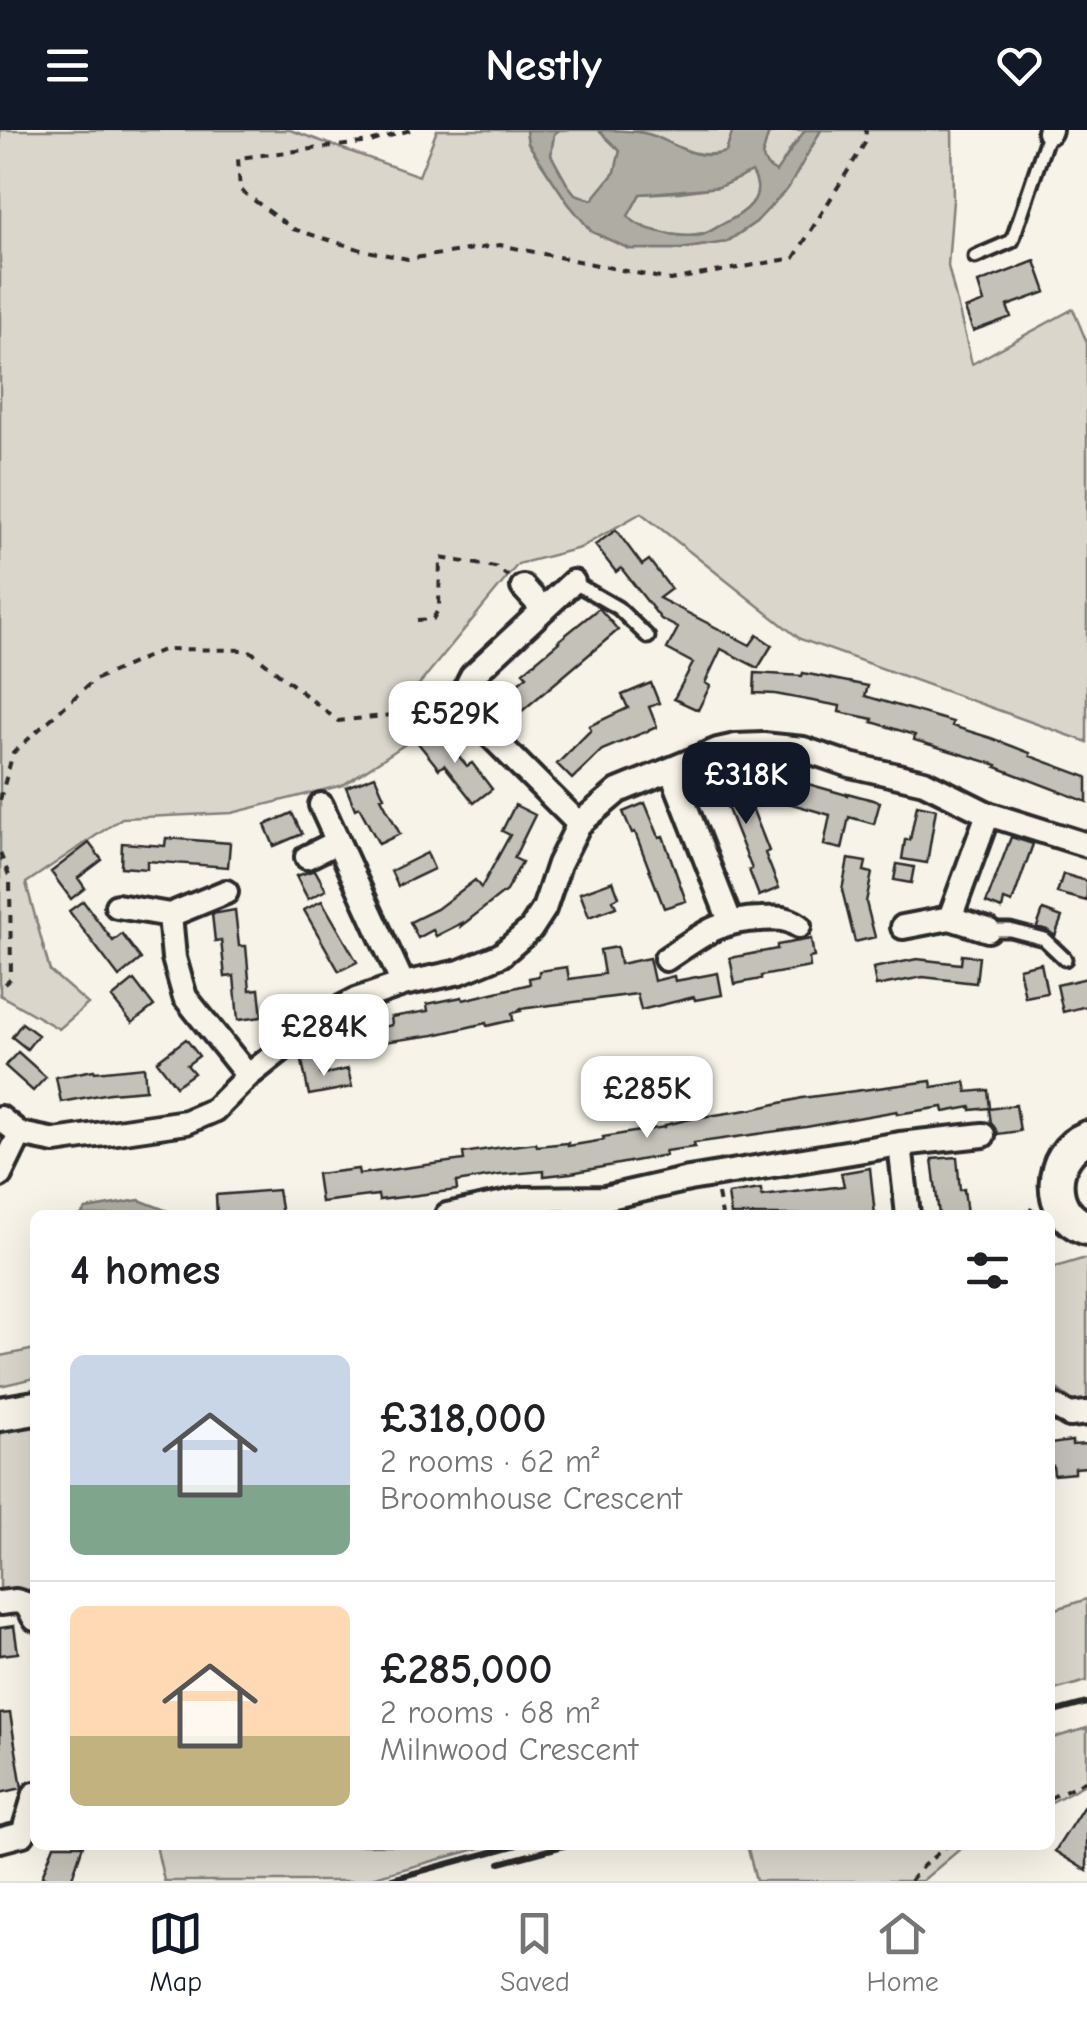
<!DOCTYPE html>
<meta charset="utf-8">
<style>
body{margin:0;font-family:"Comic Neue",sans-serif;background:#f6f6f6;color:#202124;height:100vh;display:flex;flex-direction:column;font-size:38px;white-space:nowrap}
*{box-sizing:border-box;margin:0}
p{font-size:32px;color:#757577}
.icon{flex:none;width:55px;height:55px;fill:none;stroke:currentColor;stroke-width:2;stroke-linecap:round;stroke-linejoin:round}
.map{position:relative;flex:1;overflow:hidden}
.panel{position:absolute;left:30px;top:1080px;width:1025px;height:640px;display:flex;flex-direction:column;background:#fff;border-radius:15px;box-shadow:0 10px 40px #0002}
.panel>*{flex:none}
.price{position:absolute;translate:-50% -85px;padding:0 22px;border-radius:20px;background:#fff;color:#222;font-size:32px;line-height:65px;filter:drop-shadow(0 2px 5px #0008)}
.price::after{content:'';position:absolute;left:50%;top:60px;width:30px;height:22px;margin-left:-15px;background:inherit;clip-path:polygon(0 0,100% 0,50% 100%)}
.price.active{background:#111827;color:#fff}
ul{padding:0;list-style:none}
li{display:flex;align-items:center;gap:30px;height:250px;padding:0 40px}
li+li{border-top:2px solid #e0e0e0}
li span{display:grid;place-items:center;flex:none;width:280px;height:200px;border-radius:15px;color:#555}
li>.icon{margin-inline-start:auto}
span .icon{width:120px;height:120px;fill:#fffc;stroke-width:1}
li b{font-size:42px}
h2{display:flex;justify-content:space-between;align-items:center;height:120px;padding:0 40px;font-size:42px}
header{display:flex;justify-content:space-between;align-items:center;height:130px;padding:0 40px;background:#111827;color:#fff;font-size:45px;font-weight:600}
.dock{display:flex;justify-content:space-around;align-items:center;height:140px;border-top:2px solid #e0e0e0;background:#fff;font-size:28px;color:#757577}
.dock a{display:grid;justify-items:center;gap:5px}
.dock .active{color:#111827}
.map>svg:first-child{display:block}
.green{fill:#dad6cc;stroke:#82807c;stroke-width:2.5}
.water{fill:#afaca4;stroke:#7a7874;stroke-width:2.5;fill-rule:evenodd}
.building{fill:#c4c1b9;stroke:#2b2b2b;stroke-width:2.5}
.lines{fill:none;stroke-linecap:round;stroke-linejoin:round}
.lane-casing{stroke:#2b2b2b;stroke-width:19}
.street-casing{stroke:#2b2b2b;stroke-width:30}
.secondary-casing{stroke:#2b2b2b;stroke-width:40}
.path{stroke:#2b2b2b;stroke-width:4;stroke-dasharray:8 8;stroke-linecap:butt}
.lane{stroke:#f7f3e8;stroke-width:11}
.street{stroke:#f7f3e8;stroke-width:22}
.secondary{stroke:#f7f3e8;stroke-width:32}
.rail{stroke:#2b2b2b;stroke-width:6}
</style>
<header><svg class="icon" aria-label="menu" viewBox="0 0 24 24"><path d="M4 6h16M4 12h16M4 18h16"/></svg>Nestly<svg class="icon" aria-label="heart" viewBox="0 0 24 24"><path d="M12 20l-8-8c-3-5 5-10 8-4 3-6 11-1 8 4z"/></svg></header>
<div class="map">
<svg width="1087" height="1751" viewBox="0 0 1087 1751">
<rect width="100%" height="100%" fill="#f7f3e8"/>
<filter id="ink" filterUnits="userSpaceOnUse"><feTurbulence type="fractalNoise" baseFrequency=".01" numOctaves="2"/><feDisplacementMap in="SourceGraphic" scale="20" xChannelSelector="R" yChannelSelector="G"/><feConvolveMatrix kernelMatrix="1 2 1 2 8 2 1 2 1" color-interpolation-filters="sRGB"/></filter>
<g filter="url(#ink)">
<path class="green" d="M0 0H290L419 46 437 0H526L528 13 568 73 592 102 630 119H680L727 112 756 92 813 15 821 0H952L953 70 948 136 972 234 1073 179 1087 213V612L800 509 641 383 580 418 518 434 412 563 433 596 343 655 232 683 122 688 26 753 50 841 88 874 59 899 0 865Z
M559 0H598L620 20 615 42 592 70 575 64 567 54 551 25 554 4Z
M632 0H733L726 22C692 32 664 7 632 0Z
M778 0H805L803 6C791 12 785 32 776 43L767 36 762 26 768 5Z
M752 42C768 68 745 83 723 94 717 97 709 103 702 104 684 109 639 101 628 86L640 64 680 62 718 57Z
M1082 1129H1087V1271L1076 1273 1057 1259 1050 1260V1142L1055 1137Z
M35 1219V1248L0 1256V1226Z
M35 1287V1459L0 1463V1295Z
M1087 1469V1551L1050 1561V1481Z
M1087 1598V1653L1050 1673V1609Z
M156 1715H491L360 1751H164Z
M747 1715H965L922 1751H756Z"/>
<path class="water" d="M526 0H559L554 4 551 25 567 54 575 64 592 70 615 42 620 21 598 0C615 0 632 0 648 4 676 12 693 33 726 22L733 0H778L768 5 762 26 767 36 776 42 805 0H821L789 57 756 92 726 112 680 119H630L592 102 568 73 528 13ZM752 42C768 68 745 83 723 94 717 97 709 103 702 105 684 109 639 101 628 86L640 64 719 57Z
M139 1070 168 1081 170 1085H81L86 1079Z"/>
<path class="building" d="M1035 131 1046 162 1007 176 1011 187 973 201 965 179 984 172 978 153Z
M616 400 642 435 649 430 671 459 659 468 750 515 757 505 772 515 758 538 721 519 705 553 710 556 698 580 674 569 693 533 667 519 678 498 661 489 621 438 616 442 595 415Z
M599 478 618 500 509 592 494 572 527 546 523 542 559 512 558 511Z
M755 543 802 546 803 543 868 556 865 566 953 592 952 596 991 608 1030 623V626L1087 647V672L996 637 997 635 914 610 915 605 872 592 873 589 839 582 840 576 775 564 754 563Z
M651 553 659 573 649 577 657 597 602 620 572 649 557 634 591 600 589 596 628 578 622 565Z
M435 598 467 636 472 633 492 659 474 673 444 635 439 639 418 613Z
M734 632 769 721 765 723 779 758 759 766 749 740 752 739 712 639Z
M375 646 384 667 381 668 400 704 379 714 359 677 355 679 346 657Z
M794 650 847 665V663L880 672 874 694 849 687 842 719 824 715 830 685 788 673Z
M645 673 659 707 663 706 686 771 664 778 635 702 632 703 623 682Z
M515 675 535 685 514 728 522 732 506 761 461 796 462 793 436 806 433 800 418 808 410 792 437 779 475 750 481 758 510 705 502 701Z
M917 675 936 679 927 733 902 729 905 710H910Z
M292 683 302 704 274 716 265 695Z
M1011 707 1033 714 1012 773 1004 770 1002 779 986 773Z
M166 708 230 713 228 737 147 731V739L121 737 122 713 165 716Z
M89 713 102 730 78 748 85 758 71 769 51 742Z
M427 723 434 739 398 756 391 741Z
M848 729 866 732 864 741 872 743 866 772 875 807 855 812 842 760Z
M897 734 914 737 911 753 894 750Z
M315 740 326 760 308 769 296 746Z
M1063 744 1087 751V771L1057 763Z
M613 751 619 767 613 770 616 777 589 787 580 763Z
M83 771 113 811 122 804 141 829 119 847 69 781Z
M322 771 357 832 339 841 304 780Z
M235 780 239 816H246L250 860 259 859 262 887 238 890 234 846 225 847 221 810 215 811 212 784Z
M1043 780 1062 787 1055 806 1047 800 1037 797Z
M811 809 814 827 809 828 810 837 761 846V849L735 854 730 828 777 819V815Z
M617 817 620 834 649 828 654 851 674 846 675 851 718 843 722 865 695 870 694 867 641 880 637 864 520 879 521 881 512 883 513 890 487 896 486 893 434 905 383 912V915L357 920 354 903 392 895 391 887 428 881 427 874 462 867 463 870 530 854 529 848 539 846V841L567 837 569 849 604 844 600 820Z
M962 825 979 827 976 853 923 847 876 856 873 838 917 829 961 834Z
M1041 833 1047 863 1025 867 1019 838Z
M1087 848V876L1063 882 1057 855Z
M134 850 154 876 132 893 112 868Z
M22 893 38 905 27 919 12 907Z
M186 909 199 926 187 935 194 943 176 956 157 931Z
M18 922 46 947 33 961 5 936Z
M318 928 321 945 348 939 352 957 309 965 302 931Z
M144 937 146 960 110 963 61 972 56 947 94 940 95 942Z
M931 951 932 957 965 952 967 962 988 960 990 978 971 980V977L944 982 943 977 897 984V981L806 997 694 1013 695 1017 665 1021 666 1025 571 1043 544 1046V1041L499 1045 456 1052 457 1060 379 1070 378 1065 321 1072 317 1044 358 1039 359 1044 464 1030 463 1023 503 1017 536 1013 537 1016 568 1013V1016L604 1010 603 1007 665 997V995L695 988 754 979 802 968Z
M1016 975 1020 1001 998 1004 991 993 989 979Z
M957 1027 960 1060 964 1059 967 1085H939L932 1029Z
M870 1038 875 1085H731L728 1064 761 1059 762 1066 844 1056 841 1043Z
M278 1060 282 1085H217L216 1065Z
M1072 1311V1315L1087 1314V1337L1075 1338V1343L1054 1345 1053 1336 1050 1337V1314Z
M14 1496 18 1523 0 1525V1498Z
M10 1583 22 1658 0 1663V1584Z
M1087 1671V1741L1055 1721Z
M54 1715H83L71 1751H55L42 1746Z"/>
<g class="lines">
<defs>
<path id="lane" d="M975 127 1012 111 1049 2
M573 452 618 478 648 507
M988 800H1010L1044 809 1065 829"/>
<path id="street" d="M1049 2 1050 0
M573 452 472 546C464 560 461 572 470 585L579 694
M523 457 543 479
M671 640 730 791
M321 675 403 854
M307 727 337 712
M117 776 170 785 226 762
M170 785 174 828 185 867 248 946
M950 788 988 684
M903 797 950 788 988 800
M666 829C701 806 717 790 761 789 777 788 786 787 799 796
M0 988 20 1004 55 1011 186 992 214 980 248 946 321 888 356 870 403 854 460 842 501 825 531 799 544 779 559 734 579 694 618 661 718 620 736 616 763 615 803 619 850 635 924 652 988 684 1087 715
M900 1014 983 1005
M0 1045 20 1004
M447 1085 523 1069 605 1068 689 1049 900 1014 908 1085
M1050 1274 1070 1285 1087 1283
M0 1473 16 1471 26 1474 35 1489
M0 1710 23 1704 35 1664"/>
<path id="secondary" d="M1087 1008C1048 1024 1045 1084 1087 1098
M0 1284 35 1278"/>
</defs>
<use href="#lane" class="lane-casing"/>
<use href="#street" class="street-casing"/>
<use href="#secondary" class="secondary-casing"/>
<path class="path" d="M410 0 370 12 238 28 240 60 293 99 362 120 408 129 500 115 670 150 794 128 865 13 866 0
M417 490 433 489 439 478 440 428 495 437 508 446
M0 670 13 623 94 550 165 519 249 520 338 591 445 579
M0 723 10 748 11 848 0 858
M718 1064 722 1085
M1028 1085 1033 1076
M1050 1668 1087 1650
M910 1751 924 1735 948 1715"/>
<use href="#lane" class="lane"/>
<use href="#street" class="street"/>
<use href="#secondary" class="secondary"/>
<path class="rail" d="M1050 1583 1087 1573
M500 1733 567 1715
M385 1751 517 1715"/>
</g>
</g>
</svg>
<b class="price" style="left:455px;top:636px">£529K</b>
<b class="price active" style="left:746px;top:697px">£318K</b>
<b class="price" style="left:324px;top:949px">£284K</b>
<b class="price" style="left:647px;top:1011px">£285K</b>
<section class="panel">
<h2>4 homes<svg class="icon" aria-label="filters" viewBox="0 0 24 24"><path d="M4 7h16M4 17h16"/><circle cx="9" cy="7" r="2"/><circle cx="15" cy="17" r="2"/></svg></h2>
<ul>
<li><span style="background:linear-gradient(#c9d6e8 65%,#7fa58c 0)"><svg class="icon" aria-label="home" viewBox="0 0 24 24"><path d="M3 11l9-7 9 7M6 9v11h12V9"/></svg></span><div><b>£318,000</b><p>2 rooms · 62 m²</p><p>Broomhouse Crescent</p></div></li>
<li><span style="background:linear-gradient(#ffd9b3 65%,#c2b280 0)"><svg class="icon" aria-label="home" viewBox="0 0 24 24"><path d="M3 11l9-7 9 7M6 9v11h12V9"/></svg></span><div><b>£285,000</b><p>2 rooms · 68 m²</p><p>Milnwood Crescent</p></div></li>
</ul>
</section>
</div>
<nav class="dock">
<a class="active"><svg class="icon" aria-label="map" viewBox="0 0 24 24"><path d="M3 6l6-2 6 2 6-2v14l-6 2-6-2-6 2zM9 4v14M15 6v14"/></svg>Map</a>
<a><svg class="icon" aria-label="saved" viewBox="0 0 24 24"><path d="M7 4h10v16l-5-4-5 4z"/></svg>Saved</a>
<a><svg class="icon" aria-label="home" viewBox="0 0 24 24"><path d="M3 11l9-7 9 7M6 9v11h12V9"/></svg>Home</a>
</nav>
